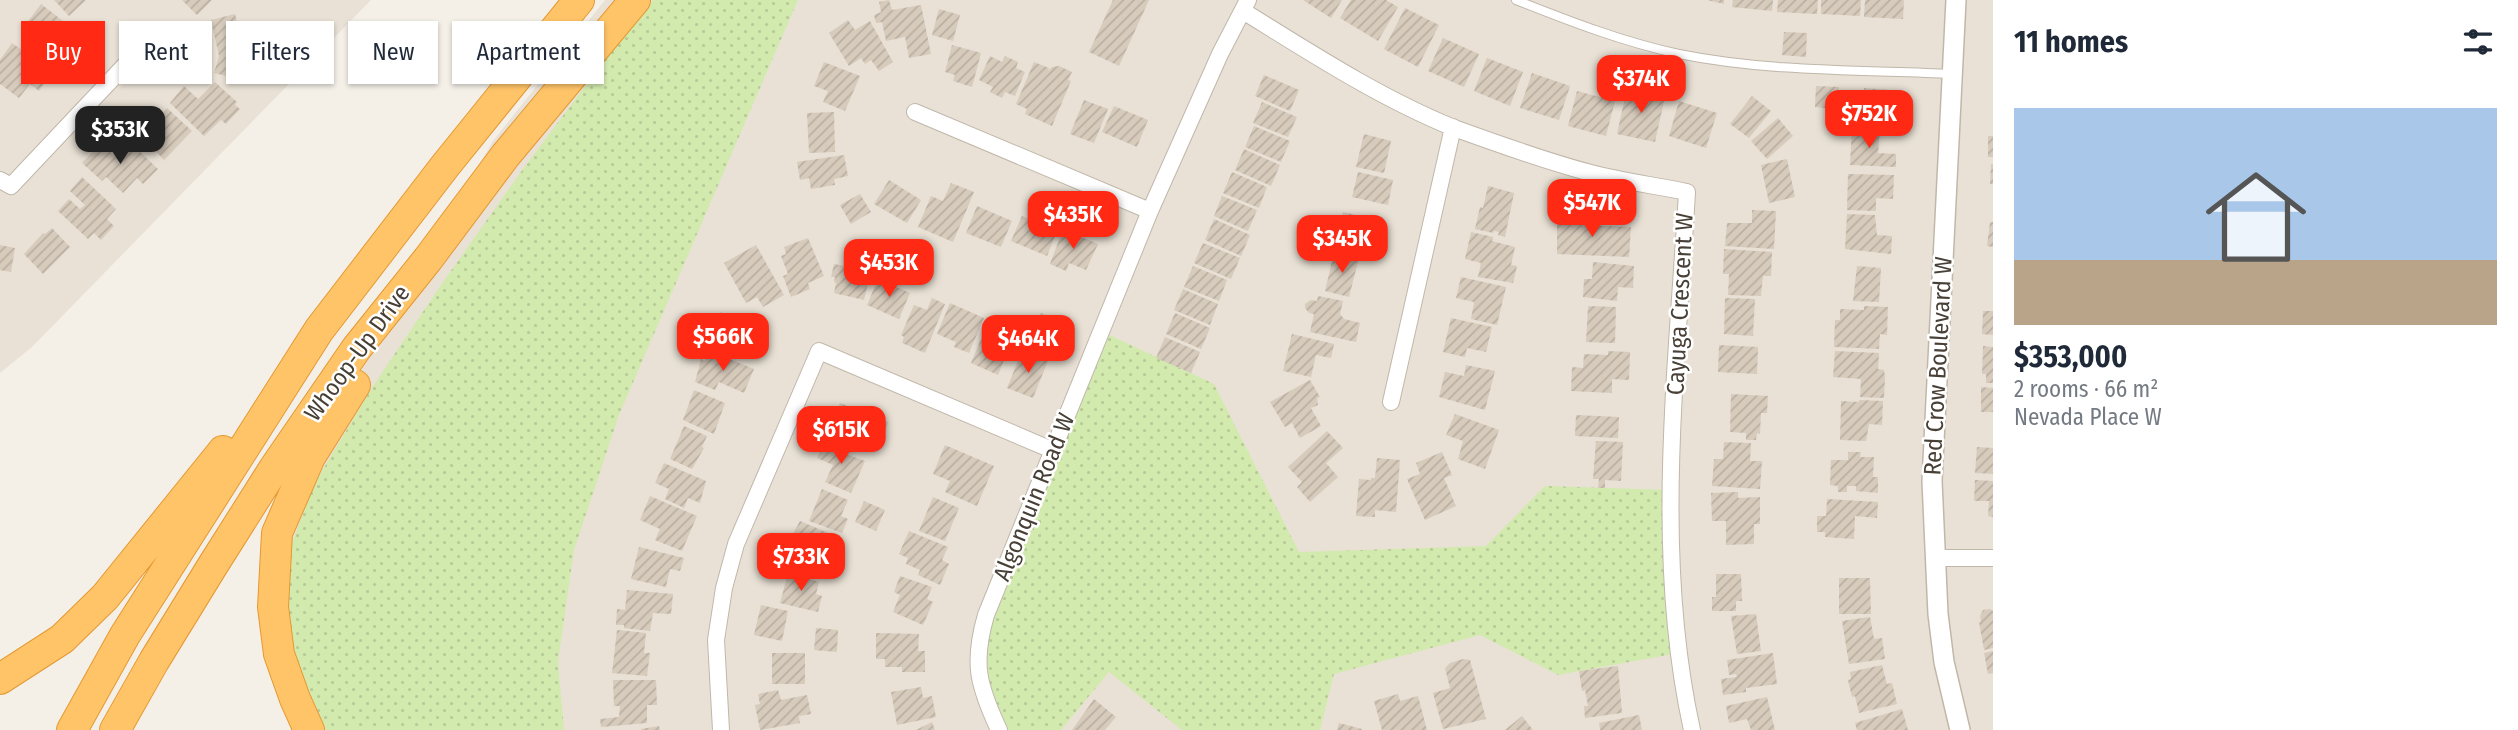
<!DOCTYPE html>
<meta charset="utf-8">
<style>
body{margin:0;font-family:"Fira Sans Condensed",sans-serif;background:#f6f6f7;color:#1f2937;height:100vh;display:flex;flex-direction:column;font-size:26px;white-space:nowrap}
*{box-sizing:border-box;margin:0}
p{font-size:23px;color:#747a83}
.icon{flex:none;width:38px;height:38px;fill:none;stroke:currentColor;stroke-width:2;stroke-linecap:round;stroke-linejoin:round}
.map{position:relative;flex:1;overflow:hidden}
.side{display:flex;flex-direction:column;background:#fff;width:525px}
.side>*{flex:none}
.guide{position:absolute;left:21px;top:21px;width:665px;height:63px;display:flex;gap:14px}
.price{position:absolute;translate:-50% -60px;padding:0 16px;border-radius:14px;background:#ff2914;color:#fff;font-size:23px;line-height:46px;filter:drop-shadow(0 2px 4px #0008)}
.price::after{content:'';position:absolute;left:50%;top:42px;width:21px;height:16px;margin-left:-10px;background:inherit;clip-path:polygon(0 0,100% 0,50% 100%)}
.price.current{background:#222;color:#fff}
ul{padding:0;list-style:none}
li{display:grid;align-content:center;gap:14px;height:371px;padding:0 21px}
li+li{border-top:2px solid #e0e1e3}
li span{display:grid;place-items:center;height:217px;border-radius:0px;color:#555}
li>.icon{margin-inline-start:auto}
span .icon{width:126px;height:126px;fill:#fffc;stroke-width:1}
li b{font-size:30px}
h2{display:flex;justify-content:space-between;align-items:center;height:84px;padding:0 21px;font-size:30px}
.chip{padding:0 24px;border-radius:0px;background:#fff;box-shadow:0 2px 5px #0004;font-size:24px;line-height:63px}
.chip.current{background:#ff2914;color:#fff}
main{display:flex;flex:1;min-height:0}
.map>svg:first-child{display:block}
.residential{fill:#e9e1d5}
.green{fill:url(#green-dots)}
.building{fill:url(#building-hatch)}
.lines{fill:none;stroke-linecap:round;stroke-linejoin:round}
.service-casing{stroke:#c0b7aa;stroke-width:10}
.minor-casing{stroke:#c0b7aa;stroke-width:18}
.tertiary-casing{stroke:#c0b7aa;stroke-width:22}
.motorway-casing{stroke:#e49832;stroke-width:32}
.service{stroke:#fff;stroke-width:8}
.minor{stroke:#fff;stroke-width:16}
.tertiary{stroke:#fff;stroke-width:19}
.motorway{stroke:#ffc468;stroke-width:30}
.labels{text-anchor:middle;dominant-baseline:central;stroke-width:5;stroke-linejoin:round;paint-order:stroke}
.street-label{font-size:24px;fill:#484036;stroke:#fff}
</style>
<main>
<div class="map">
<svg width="1993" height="730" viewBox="0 0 1993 730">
<defs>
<pattern id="green-dots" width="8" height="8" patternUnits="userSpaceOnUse" patternTransform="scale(1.75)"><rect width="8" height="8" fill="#d3eaaf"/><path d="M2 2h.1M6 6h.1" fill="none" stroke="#b7ca97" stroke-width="1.8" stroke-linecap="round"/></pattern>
<pattern id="building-hatch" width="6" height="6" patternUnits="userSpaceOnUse" patternTransform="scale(1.75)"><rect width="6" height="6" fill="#d7cbbc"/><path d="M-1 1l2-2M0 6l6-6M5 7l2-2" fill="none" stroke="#baafa2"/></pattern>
</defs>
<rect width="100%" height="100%" fill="#f4f0e8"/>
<path class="residential" d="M0 0H371L32 347 0 373Z
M605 0H1993V730H309L279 654 291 498 340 408 493 141Z"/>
<path class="green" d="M653 0H798L619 415 574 550 558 662 564 730H323L298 670 287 615 288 554 313 486 373 386 443 282 523 169 628 29Z
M1101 331 1214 384 1299 552 1486 546 1545 486 1671 490 1679 653 1558 675 1480 635 1334 674 1320 730H1182L1109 672 1061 730H999L986 702V615Z"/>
<path class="building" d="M54 0H86L69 16Z
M182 0H212L197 15Z
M889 0 892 10 921 5 931 54 909 58 905 37 886 41 882 22 876 23 874 15 881 12 879 2Z
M1113 0H1149L1119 66 1089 52Z
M1303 0H1342L1331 18Z
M1351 0H1386L1398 7 1378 41 1340 18Z
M1707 0H1724V4Z
M1733 0H1773L1772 11 1732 7Z
M1778 0H1818L1817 14 1777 12Z
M1821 0H1861L1860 16 1821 14Z
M1865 0H1904L1903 19 1864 17Z
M41 4 76 31 51 64 32 50 39 40 23 28Z
M1405 8 1439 25 1418 67 1384 49Z
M939 9 960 15 953 41 932 35Z
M235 14 246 56 253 57 246 81 214 73 219 56 211 20Z
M848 20 855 30 870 21 893 62 879 71 871 60 865 64 861 58 849 66 829 33Z
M1784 32 1807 33 1806 57 1782 55Z
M1443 38 1479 54 1464 87 1428 71Z
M12 43 53 72 39 91 30 84 19 98 0 84V60Z
M952 45 981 53 972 87 953 81 955 75 945 72Z
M990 56 1002 62 1005 56 1018 62 1016 68 1025 72 1015 96 1005 92 1002 98 990 92 993 87 979 80Z
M1487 58 1523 72 1510 106 1474 91Z
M824 62 860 76 845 111 823 102 828 91 814 86Z
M1034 62 1049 68 1048 71 1052 67 1059 66 1072 72 1068 80 1071 81 1052 126 1025 114 1027 109 1016 104Z
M1532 73 1570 86 1559 120 1520 108Z
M1264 75 1299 90 1290 111 1255 96Z
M215 82 237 102 235 105 240 109 226 124 221 120 204 136 170 103 184 86 198 99Z
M1816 86 1839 87 1838 109 1815 107Z
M1627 88 1665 97 1655 142 1617 134Z
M1864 88 1891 90 1890 97H1894L1893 111 1890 110 1889 126 1863 125Z
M1577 91 1615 101 1606 136 1568 126Z
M1752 96 1771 111 1749 138 1730 124Z
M1084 100 1108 109 1094 143 1070 134Z
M1679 101 1717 113 1706 148 1669 136Z
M1262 102 1297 117 1288 137 1253 123Z
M1114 106 1148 120 1137 147 1102 132Z
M167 108 192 131 164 160 148 143 143 147 126 131 142 115 152 125Z
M834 112 835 152 809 153 807 113Z
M1778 118 1793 136 1767 159 1751 141Z
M1254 126 1290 141 1281 162 1245 147Z
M1852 129 1880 130 1878 153 1896 154V167L1850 165Z
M1364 134 1391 141 1384 173 1356 167Z
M1988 136H1993V157H1988Z
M130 142 158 169 143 184 137 178 123 193 106 177 102 181 82 163 101 143 116 157Z
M1244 149 1280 165 1271 186 1235 170Z
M844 155 848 176 834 179 835 185 811 189 809 178 800 180 797 162Z
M1787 159 1795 197 1769 203 1761 165Z
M1991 164H1993V184H1990Z
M1232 172 1267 187 1259 208 1223 193Z
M1358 172 1393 180 1388 205 1352 197Z
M1848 174 1894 175 1893 199 1876 198V211L1847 210Z
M82 177 116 209 107 219 114 226 101 240 94 233 88 239 58 211 69 199 80 209 85 205 70 191Z
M889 180 921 200 907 223 874 204Z
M951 183 974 192 953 242 918 227 931 196 943 201Z
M1488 186 1514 193 1505 237 1498 235 1499 232 1494 231 1493 233 1475 229 1480 207 1483 208Z
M860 194 871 212 851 224 840 205Z
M1222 196 1257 210 1248 231 1214 216Z
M977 206 1012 221 1001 247 966 233Z
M1752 210 1776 211 1774 249 1725 246 1727 223H1752Z
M1343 212 1369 218 1360 256 1334 250Z
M1847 214 1875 215 1877 235 1892 236 1891 254 1845 249Z
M1022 216 1057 231 1047 256 1011 241Z
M1557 218 1582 219V225L1631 227 1629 257 1557 254Z
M1214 219 1250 235 1241 256 1205 240Z
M1990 222H1993V247L1987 246Z
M52 228 70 247 43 274 24 254 43 233 45 234Z
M1063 229 1098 244 1086 270 1069 263 1066 271 1050 264Z
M1471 232 1493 237 1492 241 1515 247 1511 265 1517 266 1513 283 1478 277 1481 263 1465 259Z
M808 238 824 276 808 283 810 289 791 297 783 276 788 274 781 256 786 254 784 247Z
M1203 243 1240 258 1231 279 1194 263Z
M0 245 15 248 11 272 0 270Z
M756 245 784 295 763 307 757 297 746 303 724 263Z
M1724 249 1772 252 1771 276H1763L1761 296 1728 295 1729 274H1723Z
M1334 253 1359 258 1349 297 1325 291Z
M1593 262 1634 266 1633 288 1618 287 1617 301 1583 297 1584 279H1592Z
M834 264 871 271 864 300 834 293 836 283 834 282 835 277H831Z
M1193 266 1227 280 1219 301 1184 287Z
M1857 266 1881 268 1879 302 1853 301Z
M1461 277 1506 287 1497 325 1471 319 1474 302 1456 298Z
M878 279 910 293 899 319 867 305Z
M1183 289 1218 304 1210 325 1174 310Z
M1318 296 1343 301 1340 314 1344 319 1360 323 1356 342 1310 332 1314 314 1309 313 1305 308V304L1311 300 1317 301Z
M932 298 945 304 925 353 902 343 904 337 901 335 914 305 927 310Z
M1725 298 1755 299 1753 336 1724 334Z
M950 303 984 318 969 353 954 347 956 342 937 334Z
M1588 306 1616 307 1615 343 1586 342Z
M1864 306 1888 307 1887 335 1880 334 1879 349 1834 347 1835 320H1840V309L1864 310Z
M1983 311H1993V335L1982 334Z
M720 312 746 322 741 335 751 340 746 350 742 348 738 357 707 345Z
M1041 313 1064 322 1055 343 1033 334Z
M1175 313 1210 328 1201 349 1166 334Z
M1451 318 1492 327 1486 352 1467 348 1465 357 1443 352Z
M987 325 1014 336 998 375 971 363Z
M1292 334 1334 344 1331 358 1316 355 1311 377 1283 371Z
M1165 337 1200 352 1191 373 1156 358Z
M1719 345 1758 347 1757 374 1718 372Z
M1983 346 1993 347V383H1986V374H1982Z
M1022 351 1048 361 1033 398 1007 388Z
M1608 351 1630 352 1629 380 1612 379V393L1571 391 1572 367 1583 368 1584 354 1608 355Z
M1835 351 1879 353 1878 369 1884 370 1885 377 1884 398 1860 397 1861 379 1833 377Z
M708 353 716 356 717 354 754 369 744 393 719 382 715 390 695 382 701 359 705 361Z
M1466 365 1495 371 1485 410 1439 397 1445 372 1464 376Z
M1310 380 1320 397 1317 398 1318 405 1311 408 1321 426 1300 438 1292 423 1285 427 1270 402Z
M1981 387 1993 388V412H1981Z
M694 390 725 403 714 434 683 420Z
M1731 394 1768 396 1767 413H1761L1760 434 1757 433 1756 440H1746V433L1730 432Z
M1859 400 1883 401 1882 425 1869 424 1866 441 1840 440 1841 401 1859 402Z
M840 403 888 422 877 448 849 437 846 445 826 437Z
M1455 414 1499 430 1485 469 1458 459 1463 441 1446 435Z
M1576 415 1619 417 1618 438 1575 436Z
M684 426 707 436 702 447 704 448 692 469 670 459Z
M1327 431 1343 448 1326 463 1338 477 1310 502 1297 487 1302 482 1288 467Z
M825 440 845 448 843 453 865 461 851 493 825 482 833 465 817 458Z
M1596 441 1623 442 1621 481 1605 480V488H1598L1599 479H1593Z
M1724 442 1751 443 1750 461H1762L1760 489 1712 486 1714 459H1723Z
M945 445 994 466 977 506 945 492 950 481 933 474Z
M1977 447 1993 448V474L1975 473Z
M1442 452 1452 475 1444 478 1456 506 1425 520 1407 479 1420 474 1416 463Z
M1848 452H1861L1860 457H1874L1873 477H1878V493L1856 491V486H1847V492H1838V486L1830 485 1831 460H1848Z
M1377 458 1400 460 1396 512 1375 510V517L1356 516 1359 479 1371 480V478H1375Z
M664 463 706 481 700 503 688 498 684 508 665 499 669 489 655 483Z
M1975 480 1993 481V517L1988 516 1989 501H1974Z
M822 489 848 500 841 516 848 519 842 533 809 521Z
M1738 492V498L1760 497V524H1754V544L1726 545V521H1712L1711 493Z
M650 496 697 516 682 551 655 540 660 529 640 520Z
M933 497 959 508 945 541 919 531Z
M1827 499 1878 502 1877 518 1855 516 1854 539 1825 537V532H1817V516H1826Z
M864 501 885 510 876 531 855 522Z
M800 521 833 535 817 574 790 563 795 550 786 547Z
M909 531 948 547 942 560 949 564 940 585 918 575 920 570 906 564 908 558 899 554Z
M639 547 684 558 680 571 670 569 666 587 631 579Z
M788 573 819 582 816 594 822 596 818 612 780 603Z
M1716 574H1741L1742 601H1736V611H1712V597H1716Z
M900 576 932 587 927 599 933 602 923 625 893 612 900 595 894 592Z
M1839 578H1870L1871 614H1839Z
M627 590 673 594 671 614 653 613 650 631 624 628V625H616L617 609 625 610Z
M761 605 788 611 782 641 754 635Z
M1990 609 1993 611V648L1984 650 1979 622H1981L1980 616 1983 610Z
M1756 614 1761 651 1737 654 1731 616Z
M1870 617 1874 639 1882 638 1885 659 1849 664 1842 621Z
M816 628 838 630 837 652 814 650Z
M617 630 646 633 644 653H650L647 676 612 673Z
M876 633 919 634 918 651H925V672H902V667H885V659H876Z
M1993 651V673L1988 674 1984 653Z
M772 653H805V684H772Z
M1773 653 1777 684 1746 688V692L1723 695 1721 679 1737 677 1736 674 1729 675 1727 660Z
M1463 659 1470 660 1486 719 1443 729 1433 693 1450 688 1445 668 1450 663Z
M1882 665 1887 684 1892 683 1897 704 1859 713 1855 696 1852 697 1848 680 1851 679 1850 672Z
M1618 666 1622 713 1585 718 1584 706H1588L1585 690 1582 691 1579 671Z
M613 680H656L657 705H647V723L601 727 600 719 619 717 620 706H614Z
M921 687 923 698 932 696 936 717 897 725 891 692Z
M778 690 781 700 807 695 811 714 799 716 800 723 760 730 755 705 760 704 758 694Z
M1398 694 1400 701 1418 696 1427 730H1382L1374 701Z
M1767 697 1775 730H1751L1747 719 1729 723 1726 706Z
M1094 699 1116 717 1105 730H1072Z
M1902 709 1908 730H1857L1855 723Z
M1639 715 1642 730H1600L1599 723Z
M1522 716 1533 730H1505Z
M932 722 935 730H916Z
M1339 723 1362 729V730H1337Z
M659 726 660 730H642L641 729Z"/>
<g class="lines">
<defs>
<path id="service" d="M1516 0C1569 21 1623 42 1679 54 1768 72 1862 70 1952 74"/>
<path id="minor" d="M1243 11C1311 53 1380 98 1454 128 1498 144 1542 160 1587 172 1619 181 1653 185 1687 192 1677 370 1653 554 1692 730
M915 112 1150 211
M0 180 11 186 145 44
M1391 402 1453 127
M1936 558H1993
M721 730 716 640 724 588 736 544 819 351 1052 450
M999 730C978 685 972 663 986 615L1150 211 1220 54 1248 0"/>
<path id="tertiary" d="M1956 0 1932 481 1938 614 1944 662 1960 730"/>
<path id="motorway" d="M0 679 62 639 105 597 223 451
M72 730 125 635 319 330 445 166 579 0
M115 730 154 661 213 565 275 467 356 349 428 259 505 156 635 0
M309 730 295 699 279 654 273 607 277 533 310 457 355 385"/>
</defs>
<use href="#service" class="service-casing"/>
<use href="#minor" class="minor-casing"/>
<use href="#tertiary" class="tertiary-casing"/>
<use href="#motorway" class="motorway-casing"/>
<use href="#service" class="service"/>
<use href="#minor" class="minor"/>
<use href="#tertiary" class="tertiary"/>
<use href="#motorway" class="motorway"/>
</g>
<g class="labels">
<g class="street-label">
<text transform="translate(1680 304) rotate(-87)">Cayuga Crescent W</text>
<text transform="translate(357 353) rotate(-54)">Whoop-Up Drive</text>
<text transform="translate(1938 366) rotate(-87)">Red Crow Boulevard W</text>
<text transform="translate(1034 497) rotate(-68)">Algonquin Road W</text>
</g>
</g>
</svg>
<b class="price" style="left:1641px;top:115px">$374K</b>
<b class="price" style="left:1869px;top:150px">$752K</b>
<b class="price current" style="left:120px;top:166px">$353K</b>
<b class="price" style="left:1592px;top:239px">$547K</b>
<b class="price" style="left:1073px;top:251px">$435K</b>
<b class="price" style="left:1342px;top:275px">$345K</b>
<b class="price" style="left:889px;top:299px">$453K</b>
<b class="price" style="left:723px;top:373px">$566K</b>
<b class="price" style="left:1028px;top:375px">$464K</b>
<b class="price" style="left:841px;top:466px">$615K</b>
<b class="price" style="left:801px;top:593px">$733K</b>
<div class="guide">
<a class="chip current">Buy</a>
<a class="chip">Rent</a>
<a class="chip">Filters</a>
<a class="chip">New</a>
<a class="chip">Apartment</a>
</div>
</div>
<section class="side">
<h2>11 homes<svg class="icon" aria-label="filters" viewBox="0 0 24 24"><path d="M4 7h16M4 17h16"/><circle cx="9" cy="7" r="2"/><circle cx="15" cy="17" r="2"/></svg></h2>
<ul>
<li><span style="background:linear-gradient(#a9c7e8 70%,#b9a48a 0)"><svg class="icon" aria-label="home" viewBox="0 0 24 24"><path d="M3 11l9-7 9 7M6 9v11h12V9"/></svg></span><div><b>$353,000</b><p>2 rooms · 66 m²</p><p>Nevada Place W</p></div></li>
</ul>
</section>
</main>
